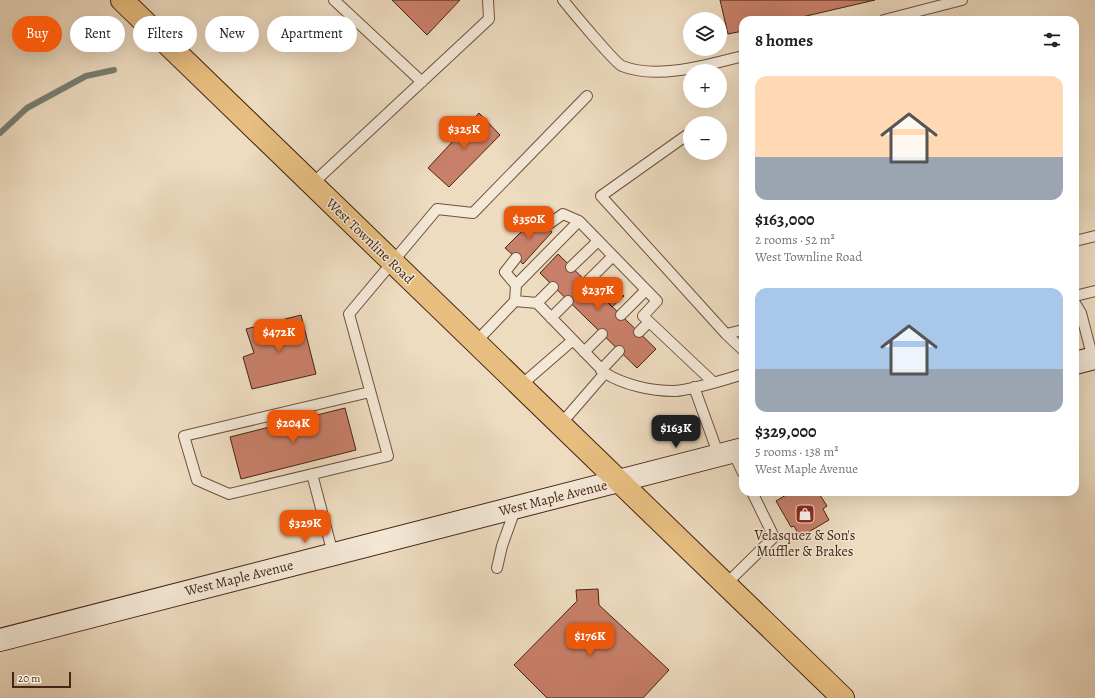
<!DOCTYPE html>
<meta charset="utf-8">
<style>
body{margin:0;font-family:Alegreya,serif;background:#f6f6f6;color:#202124;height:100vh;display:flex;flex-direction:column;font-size:15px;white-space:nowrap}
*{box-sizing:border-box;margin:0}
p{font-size:13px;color:#757577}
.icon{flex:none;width:22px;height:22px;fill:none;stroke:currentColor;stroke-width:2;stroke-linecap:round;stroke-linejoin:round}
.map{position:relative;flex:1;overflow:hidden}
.drawer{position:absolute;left:739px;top:16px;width:340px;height:480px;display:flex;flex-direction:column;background:#fff;border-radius:12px;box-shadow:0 4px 16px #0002}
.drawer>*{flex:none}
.top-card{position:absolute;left:12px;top:16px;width:380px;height:36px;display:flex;gap:8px}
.controls{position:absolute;left:683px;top:12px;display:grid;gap:8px}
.controls a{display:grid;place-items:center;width:44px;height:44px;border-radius:50%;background:#fff;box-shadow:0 4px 16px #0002;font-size:20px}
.scale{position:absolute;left:12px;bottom:10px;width:59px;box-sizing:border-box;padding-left:4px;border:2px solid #442413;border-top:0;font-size:11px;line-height:14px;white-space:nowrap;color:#442413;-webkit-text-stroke:3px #f4e8d7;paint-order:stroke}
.price{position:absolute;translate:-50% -34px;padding:0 9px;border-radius:8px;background:#ea580c;color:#fff;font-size:13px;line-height:26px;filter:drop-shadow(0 1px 2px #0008)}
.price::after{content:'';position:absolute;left:50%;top:24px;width:12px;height:9px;margin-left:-6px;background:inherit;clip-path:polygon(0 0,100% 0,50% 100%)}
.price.active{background:#222;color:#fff}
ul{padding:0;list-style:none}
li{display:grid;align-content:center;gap:8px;height:212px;padding:0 16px}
li span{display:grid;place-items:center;height:124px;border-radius:12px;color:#555}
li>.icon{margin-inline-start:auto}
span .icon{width:72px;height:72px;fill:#fffc;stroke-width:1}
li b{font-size:17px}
h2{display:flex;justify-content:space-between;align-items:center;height:48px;padding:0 16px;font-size:17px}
.tag{padding:0 14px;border-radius:18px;background:#fff;box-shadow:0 4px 16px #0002;font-size:14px;line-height:36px}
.tag.active{background:#ea580c;color:#fff}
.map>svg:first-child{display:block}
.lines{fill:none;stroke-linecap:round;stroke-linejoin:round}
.stream{stroke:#777f73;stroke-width:6}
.building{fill:#c9806a;stroke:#442413}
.lane-casing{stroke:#6e523e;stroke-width:12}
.secondary-casing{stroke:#442413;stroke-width:24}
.primary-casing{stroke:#442413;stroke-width:24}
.lane{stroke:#f4e8d7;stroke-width:10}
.secondary{stroke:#f4e8d7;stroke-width:22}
.primary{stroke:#e7be80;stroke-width:22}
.labels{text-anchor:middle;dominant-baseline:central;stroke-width:3;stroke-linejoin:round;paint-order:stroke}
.street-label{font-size:14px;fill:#442413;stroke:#f4e8d7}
.poi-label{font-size:14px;fill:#442413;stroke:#f4e8d7}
</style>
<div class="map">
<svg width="1095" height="698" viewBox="0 0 1095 698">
<rect width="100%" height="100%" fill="#eedcc1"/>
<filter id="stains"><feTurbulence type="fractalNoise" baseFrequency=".005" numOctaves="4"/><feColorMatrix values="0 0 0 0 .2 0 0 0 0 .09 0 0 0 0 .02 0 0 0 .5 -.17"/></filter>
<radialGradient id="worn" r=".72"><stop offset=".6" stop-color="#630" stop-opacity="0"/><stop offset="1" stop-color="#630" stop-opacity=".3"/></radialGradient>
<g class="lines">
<path class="stream" d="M0 133 27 108 86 76 114 70"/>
</g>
<path class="building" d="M392 0H460L427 35Z
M720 0H875L789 20H743V31L728 34Z
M479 113 500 135 449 187 428 168Z
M536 217 552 232 523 264 505 248Z
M558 254 656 349 637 368 540 273Z
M607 279 624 296 612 307 596 291Z
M301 315 316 374 252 389 243 357 254 353 246 329Z
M345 408 356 450 241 479 230 437Z
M791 492H818L827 506 823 509 829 520 800 537 794 526 791 527 776 501Z
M598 589 599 605 669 670 643 698H547L514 665 577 601 576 590Z"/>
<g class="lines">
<defs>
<path id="lane" d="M334 0 422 82
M563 0C571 10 615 63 622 66 657 80 708 65 743 56
M884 20 962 0
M687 135 601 196 726 334 743 350
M312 184 489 19 488 0
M546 226 563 214 579 221
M1075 241 1095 236
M571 267 598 241
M587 282 613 256
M516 285 505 272 516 258
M1075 296 1095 291
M515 301 516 285 579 221 657 301 643 316 713 382
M537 303 553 287
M1075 303 1081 313 1093 359
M621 315 646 290
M551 318 568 301
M639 332 649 322
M726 334 743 330
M475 343 515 301 537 303 605 373C624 385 651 391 674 391 687 391 728 379 743 374
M584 352 602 334
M601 370 619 351
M520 386 573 340
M694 387 719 456
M370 392 184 436 197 480 229 494 388 456 349 314 437 209 473 213 587 96
M560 425 605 373
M733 452 743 473
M312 474 333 554
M497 568 502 546 516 507
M725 585 774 537 752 492"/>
<path id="secondary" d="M1075 363 1095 358
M0 640 743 449"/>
<path id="primary" d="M122 0 843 698"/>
</defs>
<use href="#lane" class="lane-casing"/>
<use href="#secondary" class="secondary-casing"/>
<use href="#primary" class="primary-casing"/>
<use href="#lane" class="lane"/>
<use href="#secondary" class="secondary"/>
<use href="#primary" class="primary"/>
</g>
<defs>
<symbol id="shop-square" viewBox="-11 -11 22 22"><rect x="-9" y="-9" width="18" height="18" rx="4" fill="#8f2418" stroke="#f4e8d7"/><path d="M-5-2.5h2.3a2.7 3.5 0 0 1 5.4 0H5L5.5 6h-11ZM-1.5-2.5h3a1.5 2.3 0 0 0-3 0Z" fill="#fff"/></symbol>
</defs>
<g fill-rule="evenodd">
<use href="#shop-square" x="794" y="503" width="22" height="22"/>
</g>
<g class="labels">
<g class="street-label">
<text transform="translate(370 241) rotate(44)">West Townline Road</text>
<text transform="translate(553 498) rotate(-14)">West Maple Avenue</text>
<text transform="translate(239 578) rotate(-14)">West Maple Avenue</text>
</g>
<g class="poi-label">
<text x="805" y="535">Velasquez &amp; Son's<tspan x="805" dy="16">Muffler &amp; Brakes</tspan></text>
</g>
</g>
<rect width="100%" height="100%" filter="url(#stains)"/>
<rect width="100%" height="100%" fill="url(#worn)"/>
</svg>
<div class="controls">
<a><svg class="icon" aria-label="layers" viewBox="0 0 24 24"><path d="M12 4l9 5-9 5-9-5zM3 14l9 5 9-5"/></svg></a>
<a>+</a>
<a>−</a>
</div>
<div class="scale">20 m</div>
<b class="price" style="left:464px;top:150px">$325K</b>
<b class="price" style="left:529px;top:240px">$350K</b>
<b class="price" style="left:598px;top:311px">$237K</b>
<b class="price" style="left:279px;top:353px">$472K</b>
<b class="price" style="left:293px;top:444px">$204K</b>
<b class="price active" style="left:676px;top:449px">$163K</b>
<b class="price" style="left:305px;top:544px">$329K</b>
<b class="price" style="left:590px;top:657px">$176K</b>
<div class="top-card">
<a class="tag active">Buy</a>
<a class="tag">Rent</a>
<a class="tag">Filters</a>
<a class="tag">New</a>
<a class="tag">Apartment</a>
</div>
<section class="drawer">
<h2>8 homes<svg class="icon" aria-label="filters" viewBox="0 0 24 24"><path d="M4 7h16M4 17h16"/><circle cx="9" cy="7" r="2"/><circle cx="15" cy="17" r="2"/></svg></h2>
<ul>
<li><span style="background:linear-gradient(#ffd9b3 65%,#9aa5b1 0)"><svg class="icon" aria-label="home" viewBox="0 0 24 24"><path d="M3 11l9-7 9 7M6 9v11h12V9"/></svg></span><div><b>$163,000</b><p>2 rooms · 52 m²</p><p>West Townline Road</p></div></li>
<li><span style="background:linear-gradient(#a9c7e8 65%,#9aa5b1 0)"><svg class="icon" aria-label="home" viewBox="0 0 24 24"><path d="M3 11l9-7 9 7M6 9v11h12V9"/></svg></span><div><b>$329,000</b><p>5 rooms · 138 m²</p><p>West Maple Avenue</p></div></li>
</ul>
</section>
</div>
